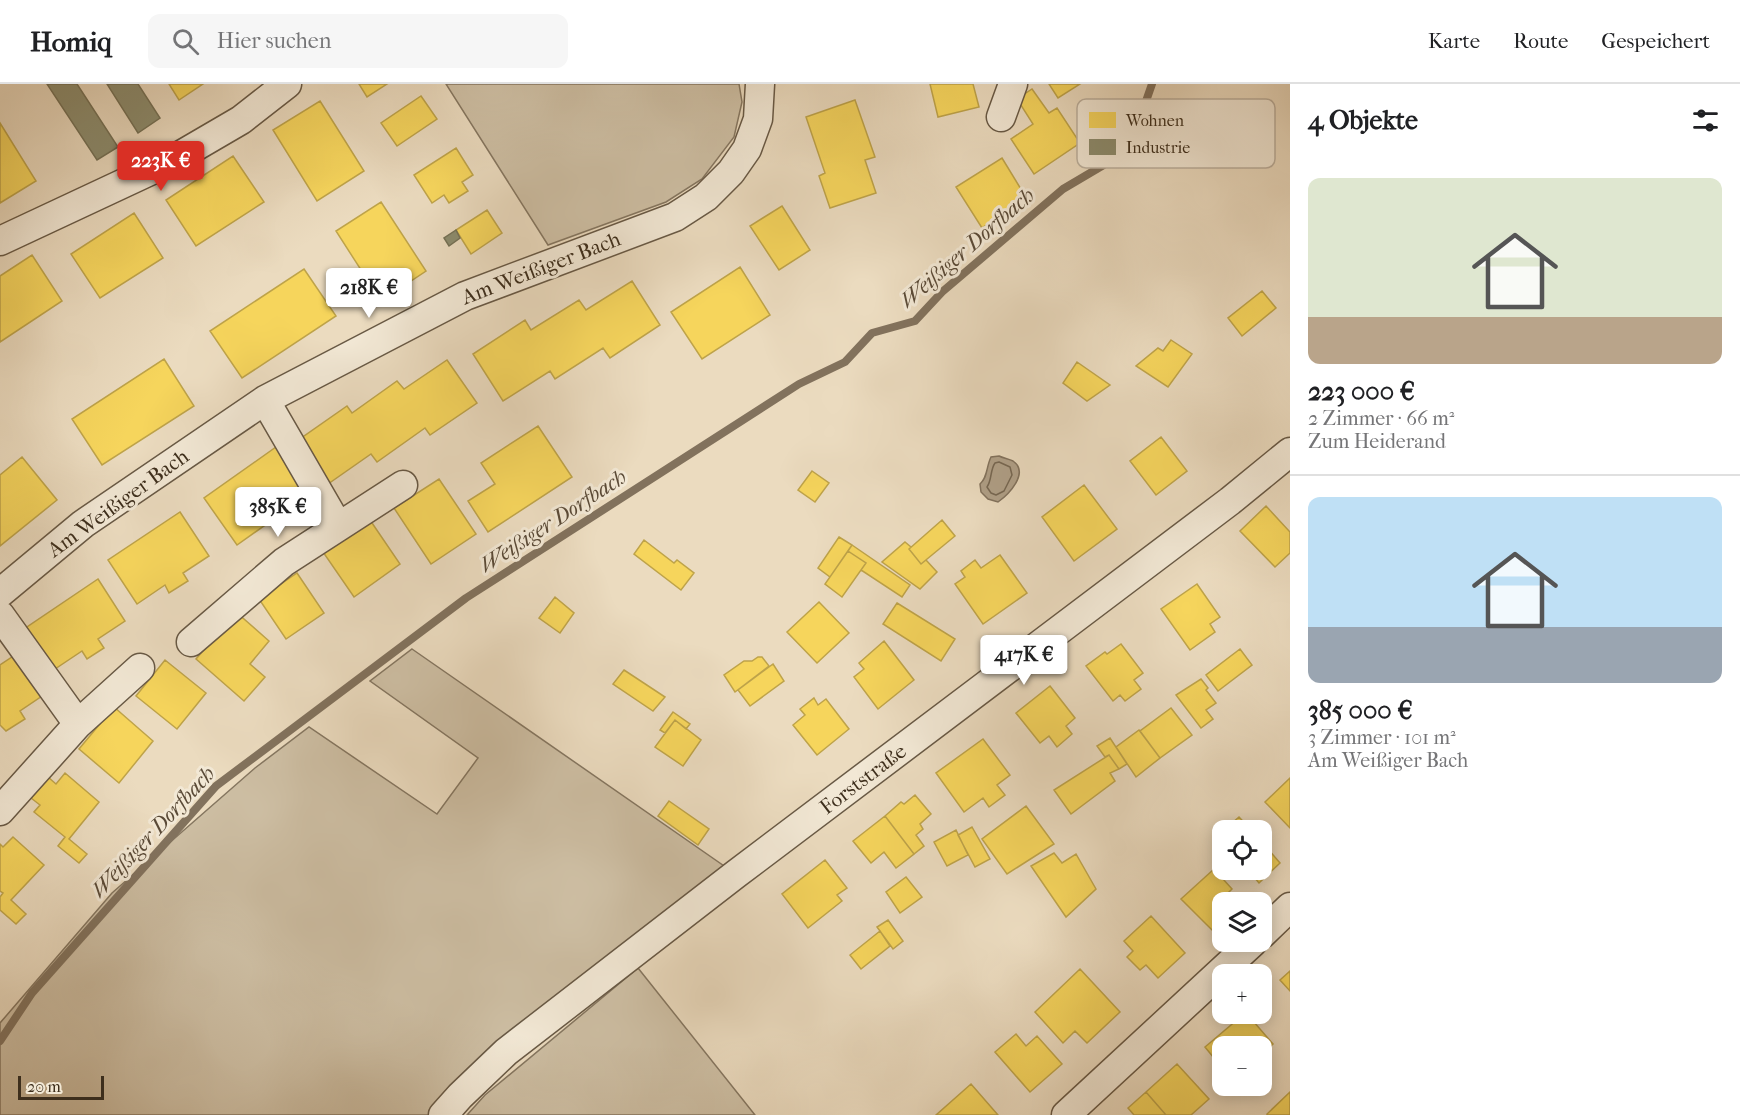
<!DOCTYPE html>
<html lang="de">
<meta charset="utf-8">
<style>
body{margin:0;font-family:"IM FELL French Canon",serif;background:#f6f6f6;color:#202124;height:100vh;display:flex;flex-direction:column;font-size:22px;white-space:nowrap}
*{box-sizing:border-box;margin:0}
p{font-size:20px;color:#757577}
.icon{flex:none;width:33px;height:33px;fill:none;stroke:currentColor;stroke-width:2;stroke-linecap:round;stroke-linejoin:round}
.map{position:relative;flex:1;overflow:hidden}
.panel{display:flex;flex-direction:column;background:#fff;width:450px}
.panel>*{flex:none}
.controls{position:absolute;left:1212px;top:736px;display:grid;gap:12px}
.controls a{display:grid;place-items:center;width:60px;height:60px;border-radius:12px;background:#fff;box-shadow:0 3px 15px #0003;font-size:30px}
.scale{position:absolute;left:18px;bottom:15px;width:86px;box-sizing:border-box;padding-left:6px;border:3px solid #3d2e1c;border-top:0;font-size:16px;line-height:21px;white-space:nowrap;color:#3d2e1c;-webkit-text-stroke:4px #f2e8d5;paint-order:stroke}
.price{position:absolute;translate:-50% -51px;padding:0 14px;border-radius:6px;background:#fff;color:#222;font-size:20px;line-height:39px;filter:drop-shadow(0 2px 3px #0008)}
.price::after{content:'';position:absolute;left:50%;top:36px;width:18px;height:14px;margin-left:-9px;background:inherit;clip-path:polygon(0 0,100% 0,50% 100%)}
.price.selected{background:#d93025;color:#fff}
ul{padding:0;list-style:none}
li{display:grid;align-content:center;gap:12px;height:318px;padding:0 18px}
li+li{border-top:2px solid #e0e0e0}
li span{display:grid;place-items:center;height:186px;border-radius:12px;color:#555}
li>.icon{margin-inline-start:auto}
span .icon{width:108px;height:108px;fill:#fffc;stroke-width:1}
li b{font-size:26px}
h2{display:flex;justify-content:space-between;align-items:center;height:72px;padding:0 18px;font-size:26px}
header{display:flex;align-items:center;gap:36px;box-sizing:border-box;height:84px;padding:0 30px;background:#fff;border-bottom:2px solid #e0e0e0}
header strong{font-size:28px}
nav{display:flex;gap:33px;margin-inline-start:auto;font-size:21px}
.search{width:420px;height:54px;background:#f6f6f6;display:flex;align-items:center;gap:15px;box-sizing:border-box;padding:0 21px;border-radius:12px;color:#757577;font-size:22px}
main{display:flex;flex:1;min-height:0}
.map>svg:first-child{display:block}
.green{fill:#cdbea3;stroke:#857660;stroke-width:1.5}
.water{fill:#b0a088;stroke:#82725d;stroke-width:1.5}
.homes{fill:#f6d55c;stroke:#bea349;stroke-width:1.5}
.industry{fill:#8c8c6e;stroke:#747055;stroke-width:1.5}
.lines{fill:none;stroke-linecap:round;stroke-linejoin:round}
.shore{stroke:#766752;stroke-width:1.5}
.stream{stroke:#82725d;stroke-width:8}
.street-casing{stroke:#685945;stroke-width:31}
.street{stroke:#f2e8d5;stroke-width:28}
.labels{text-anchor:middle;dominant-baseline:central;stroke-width:6;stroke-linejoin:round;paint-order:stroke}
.street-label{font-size:21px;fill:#3d2e1c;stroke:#f2e8d5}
.water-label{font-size:22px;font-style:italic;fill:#5a4a37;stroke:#f2e8d5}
.key{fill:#f2e8d5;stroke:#bcb09e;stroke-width:1.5}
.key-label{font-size:16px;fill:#3d2e1c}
</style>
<header>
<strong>Homiq</strong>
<div class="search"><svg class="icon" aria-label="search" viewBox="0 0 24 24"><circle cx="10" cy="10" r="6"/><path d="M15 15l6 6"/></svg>Hier suchen</div>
<nav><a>Karte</a><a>Route</a><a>Gespeichert</a></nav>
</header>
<main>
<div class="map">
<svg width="1290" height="1031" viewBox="0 0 1290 1031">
<rect width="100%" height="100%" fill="#ebdbbf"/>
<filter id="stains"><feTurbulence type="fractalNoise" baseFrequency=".00333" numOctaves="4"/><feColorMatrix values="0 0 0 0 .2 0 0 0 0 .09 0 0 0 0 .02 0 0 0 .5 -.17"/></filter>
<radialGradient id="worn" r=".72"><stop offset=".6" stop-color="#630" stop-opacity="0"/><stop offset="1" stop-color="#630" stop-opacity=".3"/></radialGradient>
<path class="green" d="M446 0H739L742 18 734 53 702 95 666 118 548 161Z
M412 565 727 784 430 1031H0V939L112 809 255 684 309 643 437 730 478 674 370 597Z
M638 884 755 1031H467L485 1011Z"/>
<path class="water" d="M999 372C1003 374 1009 375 1013 377 1030 389 1008 411 998 418L988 415 981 408 980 400C988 393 986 383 991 373Z"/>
<path class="homes" d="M169 0H203L179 16Z
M359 0H387L367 13Z
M930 0H973L979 23 938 33Z
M1049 0H1080L1058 14Z
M1032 5 1049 29 1057 24 1080 59 1034 90 1011 55 1033 40 1017 15Z
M421 12 437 35 397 62 381 39Z
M855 16 875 73 865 76 876 109 830 124 819 92 825 89 806 33Z
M320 17 364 87 317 117 273 46Z
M0 39 36 97 0 119Z
M456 64 473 91 462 98 468 107 449 119 444 111 432 119 414 91Z
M233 72 264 118 196 162 166 116Z
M1002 74 1027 115 982 144 956 103Z
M381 118 426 187 381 217 336 147Z
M782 122 810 166 779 186 750 142Z
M487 126 502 149 471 170 456 146Z
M134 129 163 174 100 214 71 170Z
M32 171 62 217 0 258V192Z
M740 183 770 231 702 275 671 228Z
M304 185 336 232 242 294 210 247Z
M632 197 660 241 610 274 603 264 555 295 550 287 503 317 473 270 525 236 531 246 579 216 586 226Z
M1262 207 1276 224 1242 252 1228 234Z
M1171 256 1192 270 1168 303 1136 282 1158 264 1163 267Z
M164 275 194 322 102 381 72 335Z
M447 276 477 319 430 351 425 344 377 378 371 370 328 400 297 357 347 322 352 329 397 297 404 305Z
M1077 278 1110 301 1087 317 1063 299Z
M538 342 572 393 488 448 468 417 495 400 481 379Z
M1161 353 1187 387 1156 411 1130 377Z
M276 363 309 410 237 461 204 414Z
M22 373 57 416 0 462V391Z
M812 387 829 399 815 418 798 406Z
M439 395 476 450 431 480 394 424Z
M1084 401 1117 445 1074 477 1042 433Z
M1266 422 1290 448V469L1275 483 1240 447Z
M180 428 209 472 183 489 188 497 169 509 165 501 137 520 108 476Z
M370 436 400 480 354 513 323 468Z
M942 436 955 452 921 480 909 465Z
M839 453 852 461 830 493 818 484Z
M644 456 674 479 677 476 694 489 681 506 634 470Z
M905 458 911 463 909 465 921 480 926 476 937 488 920 505 882 478Z
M852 461 910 501 902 513 861 486 866 479 848 467Z
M848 467 866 479 842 513 825 500Z
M1000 471 1027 509 983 540 955 500 965 493 961 487 975 476 981 484Z
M297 489 324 529 286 555 259 515Z
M98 495 125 537 98 555 104 564 87 575 82 567 52 587 24 545Z
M1197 500 1220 533 1210 540 1215 548 1190 566 1161 525Z
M555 513 574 529 560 549 539 534Z
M819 518 849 549 817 579 787 548Z
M897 519 955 555 941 577 883 540Z
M236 528 269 557 250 580 265 593 244 617 196 575Z
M884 557 914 596 878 625 854 593 864 585 859 579Z
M1121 560 1143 589 1134 596 1141 605 1125 617 1120 611 1113 617 1086 582 1105 568 1107 570Z
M1240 565 1252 581 1218 607 1206 591Z
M18 569 45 610 20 627 25 635 6 647 0 641V581Z
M758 573H762L769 582 735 608 724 591 744 577H752Z
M165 576 206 609 177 645 136 612Z
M773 580 784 597 750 622 738 606Z
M624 586 665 613 653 627 613 600Z
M1201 595 1208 604 1206 606 1216 619 1206 626 1213 635 1201 644 1176 611Z
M1050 602 1075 634 1066 642 1072 650 1057 663 1049 652 1040 659 1016 629Z
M814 614 818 621 826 615 849 645 817 671 793 641 805 631 800 625Z
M114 623 153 657 119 699 79 665Z
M1171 624 1192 651 1160 674 1140 647Z
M673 628 690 640 686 645 675 636 665 649 660 646Z
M675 636 701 656 683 682 655 663Z
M1139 646 1160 674 1136 693 1116 663Z
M1110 654 1127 680 1119 685 1109 671 1105 673 1097 662Z
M983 655 1010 691 997 701 1005 711 989 723 983 714 964 728 936 689Z
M1109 671 1119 685 1110 689 1115 697 1071 730 1054 706Z
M65 689 99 718 69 755 87 770 79 779 58 762 65 753 34 728 40 721 31 714 48 693 56 700Z
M1290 694V744L1265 718Z
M915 711 931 730 920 740 923 745 916 751 924 762 914 770 885 732 901 718 904 720Z
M669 717 709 745 698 761 658 732Z
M1026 722 1054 760 1007 790 982 755Z
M885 732 914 770 896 784 884 768 871 779 853 757Z
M1239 733 1252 747H1223Z
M972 743 990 775 975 783 958 751Z
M956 746 968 771 947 782 934 758Z
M13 753 44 781 11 816 26 830 16 840 0 826V813L3 809 0 807V760L3 763Z
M1262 758 1280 779 1259 799 1248 786H1262Z
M1054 769 1062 779 1076 770 1096 805 1066 833 1031 782Z
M825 776 847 804 837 811 842 817 808 844 782 810Z
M1214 785 1232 805 1223 814 1229 819H1222V835L1212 846 1181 815Z
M906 793 922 813 900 829 886 808Z
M1151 832 1185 869 1158 894 1146 881 1140 886 1127 873 1133 867 1124 857Z
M888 836 903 857 893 865 877 843Z
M880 847 890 862 861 885 850 871Z
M1080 885 1120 928 1087 959 1075 947 1063 959 1035 928Z
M1290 887V907L1280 896Z
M1244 930H1247L1273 960 1262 970V963H1222V984L1205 963Z
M1016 950 1026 962 1037 952 1062 980 1030 1008 995 968Z
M1177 980 1209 1015 1191 1031H1166L1146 1008Z
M971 1000 998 1031H936Z
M1146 1008 1166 1031H1134L1128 1024Z
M1290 1008V1031H1267V1030Z"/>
<path class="industry" d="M47 0H77L118 63 97 76Z
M107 0H138L160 34 138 49Z
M456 146 460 154 449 162 444 154Z"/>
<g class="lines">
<path class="shore" d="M999 378 1010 383 1012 391 1004 407 996 411 991 409 987 403C992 396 990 386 995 379Z"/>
<path class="stream" d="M0 957 32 909 216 702 466 514 799 300 845 278 872 249 915 237 942 208 1063 105 1129 66 1152 0"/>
<defs>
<path id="street" d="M1001 33 1013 0
M0 157 169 78 241 36 287 0
M265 316 338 442
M0 509 83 440 265 316 465 212 675 133 706 113 731 88 747 65 758 35 760 0
M0 531 78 640
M191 558 284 478 403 401
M0 727 78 640 140 584
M1262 850 1290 823
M443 1031 460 1012 506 968 736 790 1230 417 1290 368
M1066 1031 1253 858"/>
</defs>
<use href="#street" class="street-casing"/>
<use href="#street" class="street"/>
</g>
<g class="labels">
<g class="street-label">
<text transform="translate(541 184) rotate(-21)">Am Weißiger Bach</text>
<text transform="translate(118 419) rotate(-36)">Am Weißiger Bach</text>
<text transform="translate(863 695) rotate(-37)">Forststraße</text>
</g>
<g class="water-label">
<text transform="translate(967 164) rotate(-41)">Weißiger Dorfbach</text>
<text transform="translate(553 437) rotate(-33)">Weißiger Dorfbach</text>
<text transform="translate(153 748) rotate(-47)">Weißiger Dorfbach</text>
</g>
</g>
<rect x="1077" y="15" width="198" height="69" rx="9" class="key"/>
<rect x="1089" y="28" width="27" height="16" fill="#f6d55c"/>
<rect x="1089" y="55" width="27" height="16" fill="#8c8c6e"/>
<g class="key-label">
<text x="1126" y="42">Wohnen</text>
<text x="1126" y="69">Industrie</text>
</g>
<rect width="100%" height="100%" filter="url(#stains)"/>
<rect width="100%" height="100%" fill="url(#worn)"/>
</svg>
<div class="controls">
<a><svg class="icon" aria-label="locate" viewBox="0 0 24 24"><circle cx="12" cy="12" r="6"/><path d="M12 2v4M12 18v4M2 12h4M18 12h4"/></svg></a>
<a><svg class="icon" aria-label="layers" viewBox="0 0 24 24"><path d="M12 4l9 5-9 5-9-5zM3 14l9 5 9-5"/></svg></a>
<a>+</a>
<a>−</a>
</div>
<div class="scale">20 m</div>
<b class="price selected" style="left:161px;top:108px">223K €</b>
<b class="price" style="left:369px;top:235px">218K €</b>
<b class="price" style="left:278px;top:454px">385K €</b>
<b class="price" style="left:1024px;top:602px">417K €</b>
</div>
<section class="panel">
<h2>4 Objekte<svg class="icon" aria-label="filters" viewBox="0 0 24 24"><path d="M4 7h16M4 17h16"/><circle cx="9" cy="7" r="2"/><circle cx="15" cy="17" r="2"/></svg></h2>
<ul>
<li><span style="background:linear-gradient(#dfe7d0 75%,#b9a48a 0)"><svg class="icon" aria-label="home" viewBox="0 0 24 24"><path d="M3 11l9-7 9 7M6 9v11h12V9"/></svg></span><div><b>223 000 €</b><p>2 Zimmer · 66 m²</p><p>Zum Heiderand</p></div></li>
<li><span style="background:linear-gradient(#bfe0f5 70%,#9aa5b1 0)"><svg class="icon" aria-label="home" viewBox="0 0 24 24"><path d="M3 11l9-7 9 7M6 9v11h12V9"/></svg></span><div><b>385 000 €</b><p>3 Zimmer · 101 m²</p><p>Am Weißiger Bach</p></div></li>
</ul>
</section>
</main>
